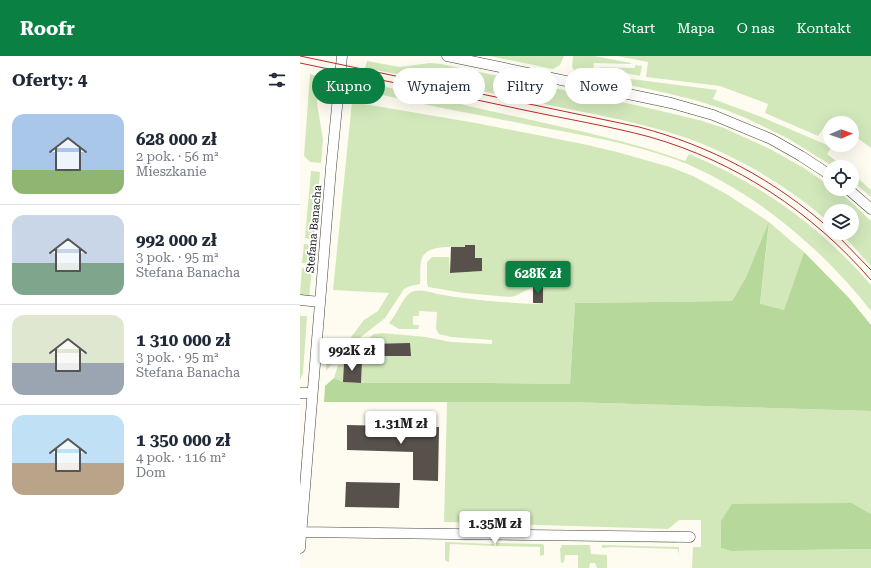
<!DOCTYPE html>
<html lang="pl">
<meta charset="utf-8">
<style>
body{margin:0;font-family:"Roboto Serif",serif;background:#f2f2f3;color:#1f2937;height:100vh;display:flex;flex-direction:column;font-size:15px;white-space:nowrap}
*{box-sizing:border-box;margin:0}
p{font-size:13px;color:#747a83}
.icon{flex:none;width:22px;height:22px;fill:none;stroke:currentColor;stroke-width:2;stroke-linecap:round;stroke-linejoin:round}
.map{position:relative;flex:1;overflow:hidden}
.panel{display:flex;flex-direction:column;background:#fff;width:300px}
.panel>*{flex:none}
.top-card{position:absolute;left:12px;top:12px;width:380px;height:36px;display:flex;gap:8px}
.needle{width:26px;rotate:88deg}
.fabs{position:absolute;left:523px;top:60px;display:grid;gap:8px}
.fabs a{display:grid;place-items:center;width:36px;height:36px;border-radius:50%;background:#fff;box-shadow:0 4px 16px #0002;font-size:20px}
.price{position:absolute;translate:-50% -34px;padding:0 9px;border-radius:4px;background:#fff;color:#222;font-size:13px;line-height:26px;filter:drop-shadow(0 1px 2px #0008)}
.price::after{content:'';position:absolute;left:50%;top:24px;width:12px;height:9px;margin-left:-6px;background:inherit;clip-path:polygon(0 0,100% 0,50% 100%)}
.price.selected{background:#0b8043;color:#fff}
ul{padding:0;list-style:none}
li{display:flex;align-items:center;gap:12px;height:100px;padding:0 12px}
li+li{border-top:1px solid #e0e1e3}
li span{display:grid;place-items:center;flex:none;width:112px;height:80px;border-radius:12px;color:#555}
li>.icon{margin-inline-start:auto}
span .icon{width:48px;height:48px;fill:#fffc;stroke-width:1}
li b{font-size:17px}
h2{display:flex;justify-content:space-between;align-items:center;height:48px;padding:0 12px;font-size:17px}
.pill{padding:0 14px;border-radius:18px;background:#fff;box-shadow:0 4px 16px #0002;font-size:14px;line-height:36px}
.pill.selected{background:#0b8043;color:#fff}
header{display:flex;align-items:center;gap:24px;box-sizing:border-box;height:56px;padding:0 20px;background:#0b8043;color:#fff}
header strong{font-size:19px}
nav{display:flex;gap:22px;margin-inline-start:auto;font-size:14px}
main{display:flex;flex:1;min-height:0}
.map>svg:first-child{display:block}
.green{fill:#d2e8bb}
.forest{fill:#b6d89b}
.building{fill:#57504b}
.lines{fill:none;stroke-linecap:round;stroke-linejoin:round}
.minor-casing{stroke:#414141;stroke-width:11}
.minor{stroke:#fff;stroke-width:10}
.tram{stroke:#b92b31;stroke-width:1}
.labels{text-anchor:middle;dominant-baseline:central;stroke-width:4;stroke-linejoin:round;paint-order:stroke}
.street-label{font-size:11px;fill:#0e0e0e;stroke:#fff}
</style>
<header>
<strong>Roofr</strong>
<nav><a>Start</a><a>Mapa</a><a>O nas</a><a>Kontakt</a></nav>
</header>
<main>
<section class="panel">
<h2>Oferty: 4<svg class="icon" aria-label="filters" viewBox="0 0 24 24"><path d="M4 7h16M4 17h16"/><circle cx="9" cy="7" r="2"/><circle cx="15" cy="17" r="2"/></svg></h2>
<ul>
<li><span style="background:linear-gradient(#a9c7e8 70%,#8fb573 0)"><svg class="icon" aria-label="home" viewBox="0 0 24 24"><path d="M3 11l9-7 9 7M6 9v11h12V9"/></svg></span><div><b>628 000 zł</b><p>2 pok. · 56 m²</p><p>Mieszkanie</p></div></li>
<li><span style="background:linear-gradient(#c9d6e8 60%,#7fa58c 0)"><svg class="icon" aria-label="home" viewBox="0 0 24 24"><path d="M3 11l9-7 9 7M6 9v11h12V9"/></svg></span><div><b>992 000 zł</b><p>3 pok. · 95 m²</p><p>Stefana Banacha</p></div></li>
<li><span style="background:linear-gradient(#dfe7d0 60%,#9aa5b1 0)"><svg class="icon" aria-label="home" viewBox="0 0 24 24"><path d="M3 11l9-7 9 7M6 9v11h12V9"/></svg></span><div><b>1 310 000 zł</b><p>3 pok. · 95 m²</p><p>Stefana Banacha</p></div></li>
<li><span style="background:linear-gradient(#bfe0f5 60%,#b9a48a 0)"><svg class="icon" aria-label="home" viewBox="0 0 24 24"><path d="M3 11l9-7 9 7M6 9v11h12V9"/></svg></span><div><b>1 350 000 zł</b><p>4 pok. · 116 m²</p><p>Dom</p></div></li>
</ul>
</section>
<div class="map">
<svg width="571" height="512" viewBox="0 0 571 512">
<rect width="100%" height="100%" fill="#fefcf0"/>
<path class="green" d="M189 0H264L260 9 253 13Z
M273 0H294L331 7V8L294 7 293 15 331 23 417 34 413 43 459 60 532 91 527 98 544 111H534L487 82 448 63 426 54 395 44 362 36 277 18 272 11Z
M317 0H571V92L552 78V67H534L529 64 518 80 465 57 468 48 420 30 346 21 348 6Z
M67 5 100 11 130 7 141 8 340 50 399 64 424 72 470 93 504 112 530 130V133C540 133 561 156 569 163L571 165V210L541 177H552V155H530V167C485 127 423 91 364 75 327 64 288 57 249 49 188 36 126 24 65 12Z
M335 9 342 10 340 20 297 11 335 12Z
M10 18 20 21 17 48 23 83 21 107 10 106 4 100Z
M61 26C114 36 165 50 218 61 274 74 331 85 385 105L389 98C460 127 521 171 571 229V255C522 192 452 133 377 104 328 86 275 78 224 68 184 60 144 53 105 44 92 41 79 38 66 36L59 34Z
M52 46 176 67 283 88 317 96 370 111 393 120 428 139 469 166 504 196 484 254 460 249 469 168 446 221 432 245 275 247 270 328 190 327H61L62 301 45 300 74 278 82 277 126 281 151 286 192 288V284L151 281 139 278 136 273 137 256 119 255V260H113V269H119L118 273H99L89 267C96 260 103 241 110 237 118 232 129 236 137 238 169 244 200 246 232 248L243 247V231H233L215 240 210 241 164 237 128 231 127 227V206L132 201H149L150 217 182 215V202H175V189H165V200L161 191C149 191 127 189 122 202 119 210 121 220 120 228L110 230 104 233 85 262 43 295 26 315 28 293 39 297 64 264 78 255 89 237 33 234Z
M11 115 20 116 14 184 5 182Z
M552 117 571 134V141L552 125Z
M4 188 14 189 12 208 2 207Z
M2 212 12 213 9 241 0 239Z
M0 260H7L3 317 0 324Z
M38 309H43V326L34 322Z
M147 346H268L571 355V458L552 447 421 465V492L431 495 571 493V512H392L393 491H401V464H379L368 473 144 466Z
M266 484 375 486 378 487 263 485Z
M145 486 194 488V490L150 488 149 506 146 505 145 503Z
M196 487 243 488 244 490V499L240 500V491L196 490Z
M262 489H290L291 498 307 499V512H297L295 507H290L289 512H278V499H265L264 506 261 507 260 493Z
M302 489 379 491V500L378 493 311 491 302 492Z"/>
<path class="forest" d="M469 166 460 248 484 254 504 196 549 242 571 269V355L268 346H24L25 330 34 322 43 326 61 327H190L270 328 275 247 432 245 446 221Z
M552 447 571 458V493L431 495 421 492V465L432 448Z"/>
<path class="building" d="M165 189H175V202H182V215L150 217 151 191H165Z
M233 231H243V247H233Z
M110 287 111 300H70V288Z
M44 304 62 305 61 327 43 326Z
M47 369 139 371 138 425 113 424V396L47 394Z
M46 426 100 427 99 452 45 451Z"/>
<g class="lines">
<defs>
<path id="minor" d="M147 0 371 47 413 59 471 83 501 100 530 119
M548 133 571 153
M0 244 20 246
M0 337H12
M1 476 390 481
M0 492 31 112 42 0"/>
</defs>
<use href="#minor" class="minor-casing"/>
<use href="#minor" class="minor"/>
<path class="tram" d="M0 0 339 71C411 90 475 124 530 173
M0 7C75 23 150 38 224 54 266 63 309 70 350 81 437 106 512 156 571 224
M535 177 571 214"/>
</g>
<g class="labels">
<g class="street-label">
<text transform="translate(14 173) rotate(-85)">Stefana Banacha</text>
</g>
</g>
</svg>
<div class="fabs">
<a><svg class="needle" viewBox="-14 -14 28 28"><path d="M0-13l5 13h-10z" fill="#e53935"/><path d="M0 13l5-13h-10z" fill="#747a83"/></svg></a>
<a><svg class="icon" aria-label="locate" viewBox="0 0 24 24"><circle cx="12" cy="12" r="6"/><path d="M12 2v4M12 18v4M2 12h4M18 12h4"/></svg></a>
<a><svg class="icon" aria-label="layers" viewBox="0 0 24 24"><path d="M12 4l9 5-9 5-9-5zM3 14l9 5 9-5"/></svg></a>
</div>
<b class="price selected" style="left:238px;top:239px">628K zł</b>
<b class="price" style="left:52px;top:316px">992K zł</b>
<b class="price" style="left:101px;top:389px">1.31M zł</b>
<b class="price" style="left:195px;top:489px">1.35M zł</b>
<div class="top-card">
<a class="pill selected">Kupno</a>
<a class="pill">Wynajem</a>
<a class="pill">Filtry</a>
<a class="pill">Nowe</a>
</div>
</div>
</main>
